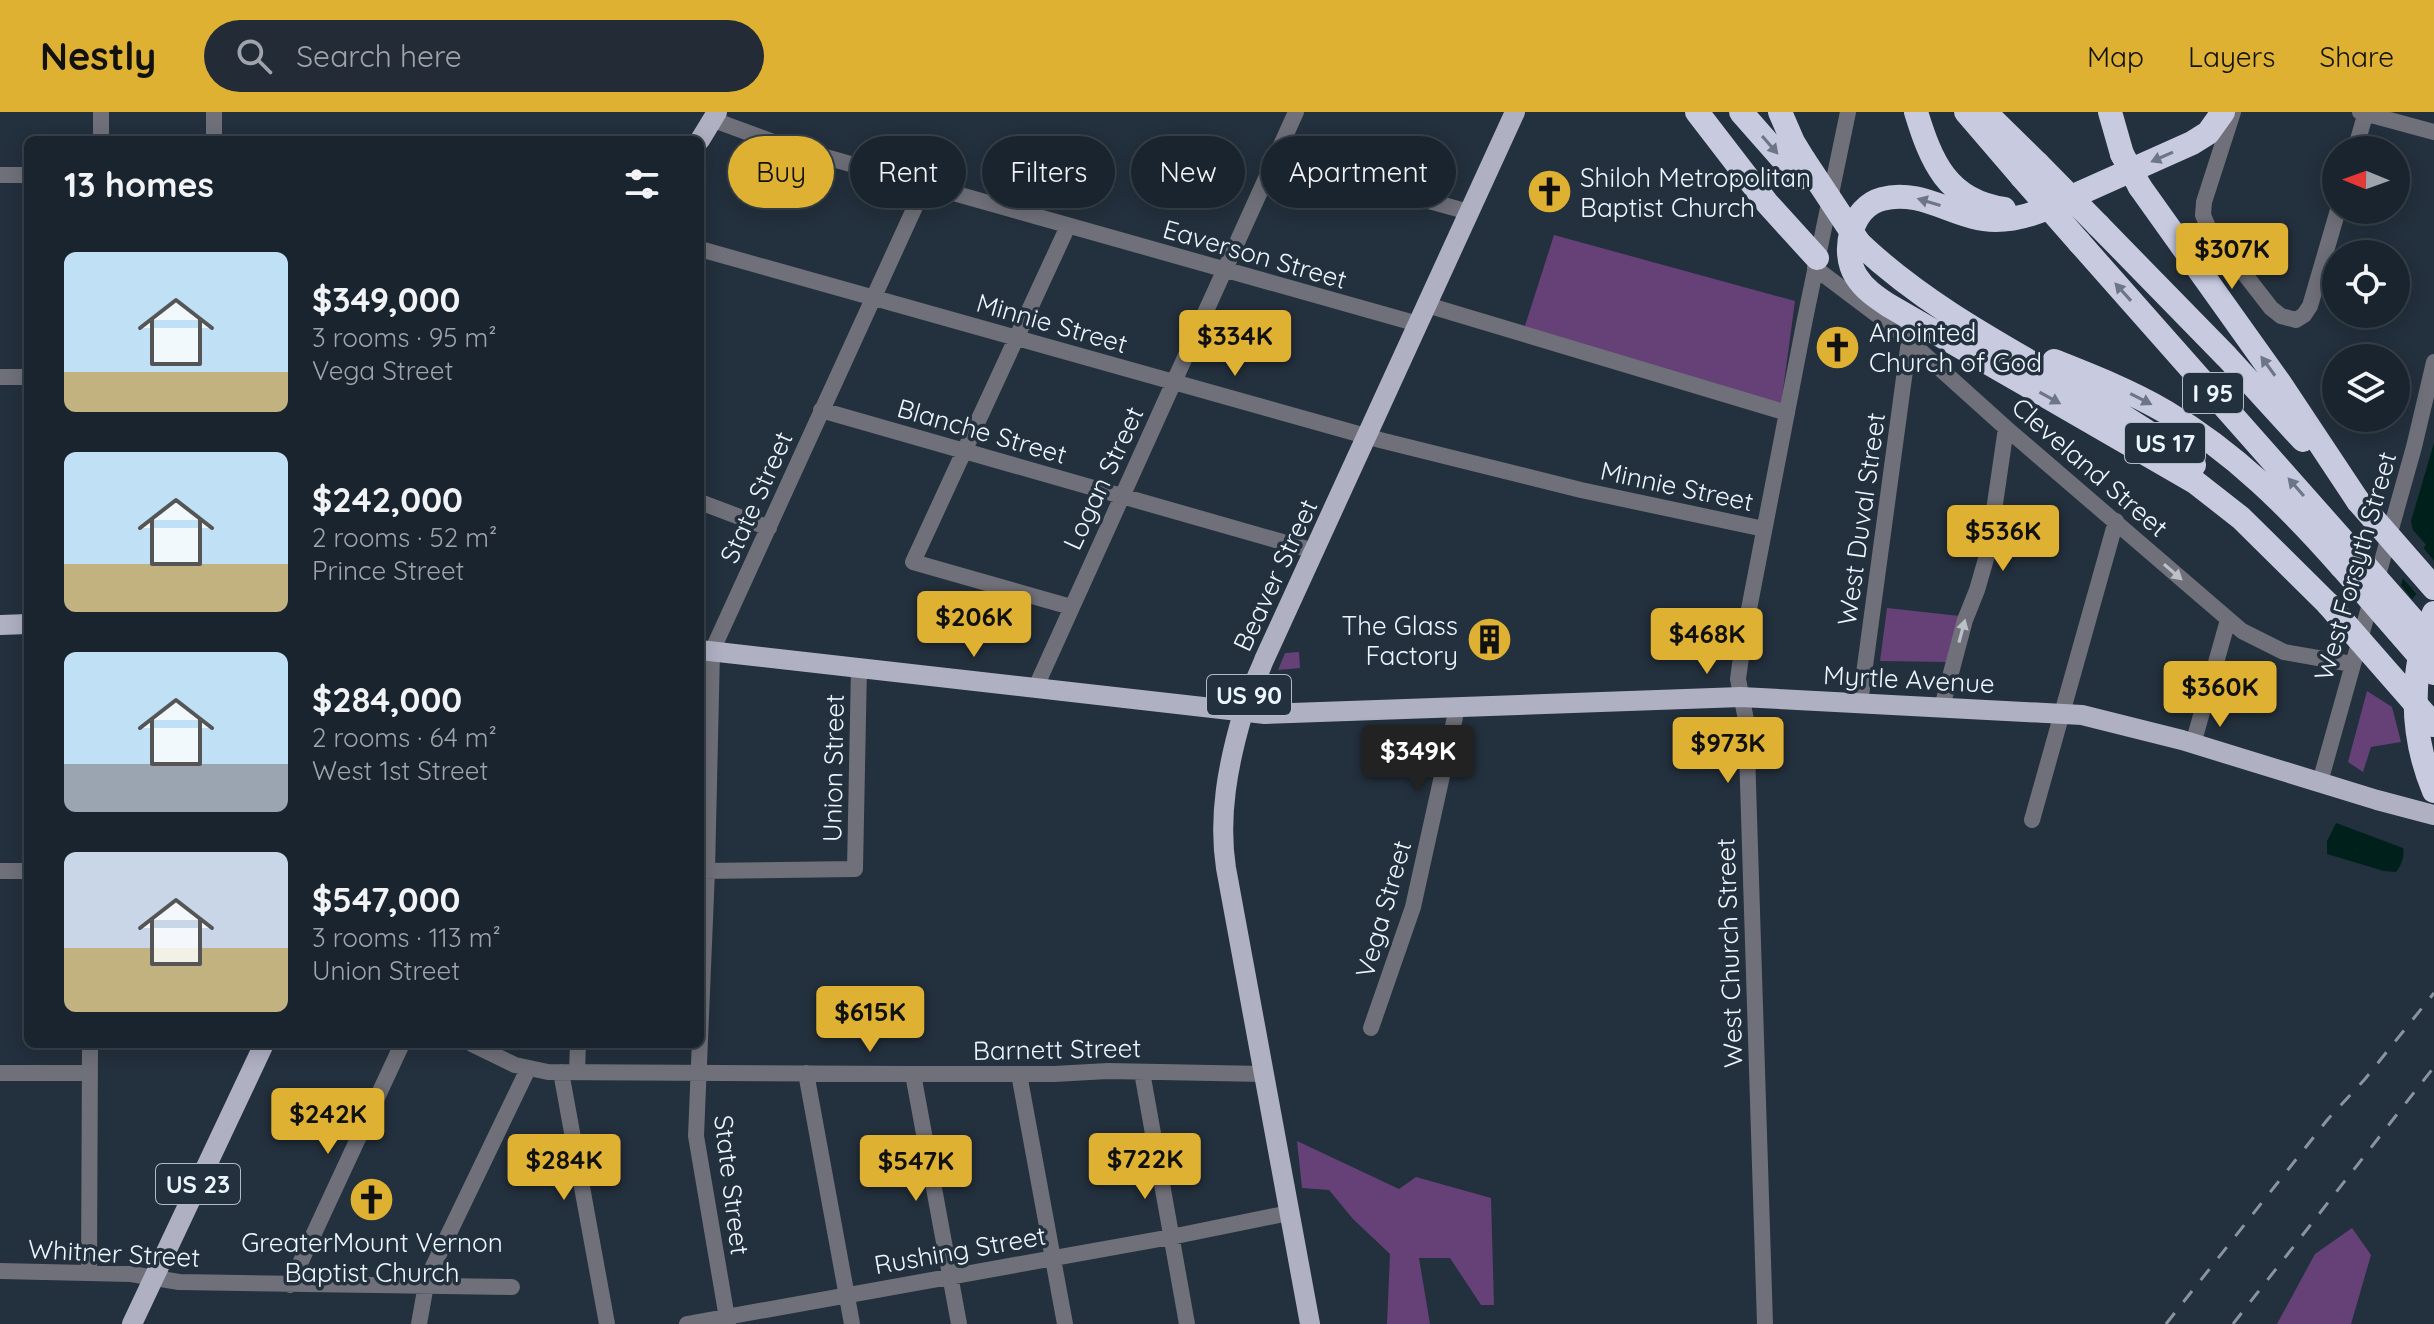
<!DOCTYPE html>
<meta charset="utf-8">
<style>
body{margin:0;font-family:Quicksand,sans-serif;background:#232c36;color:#f1f3f6;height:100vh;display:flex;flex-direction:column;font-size:30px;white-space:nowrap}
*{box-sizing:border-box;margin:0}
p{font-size:26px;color:#9fa4aa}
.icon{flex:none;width:44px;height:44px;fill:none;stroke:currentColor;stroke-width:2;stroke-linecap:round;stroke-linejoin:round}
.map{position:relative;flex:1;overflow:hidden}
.sheet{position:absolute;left:24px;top:24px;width:680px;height:912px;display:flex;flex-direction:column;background:#1a242e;border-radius:12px;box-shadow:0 4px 20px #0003,0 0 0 2px #38414a}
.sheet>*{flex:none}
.top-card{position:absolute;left:728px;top:24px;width:760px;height:72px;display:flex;gap:16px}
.needle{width:52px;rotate:271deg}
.tools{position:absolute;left:2322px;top:24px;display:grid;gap:16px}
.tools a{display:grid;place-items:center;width:88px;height:88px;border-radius:50%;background:#1a242e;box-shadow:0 4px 20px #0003,0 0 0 2px #38414a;font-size:40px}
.price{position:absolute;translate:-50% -68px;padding:0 18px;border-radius:8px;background:#deb133;color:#111;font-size:26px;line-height:52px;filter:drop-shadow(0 2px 4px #0008)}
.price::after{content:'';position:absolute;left:50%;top:48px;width:24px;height:18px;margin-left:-12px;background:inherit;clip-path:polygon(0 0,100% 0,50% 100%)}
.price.selected{background:#222;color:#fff}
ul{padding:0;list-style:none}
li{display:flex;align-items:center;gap:24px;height:200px;padding:0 40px}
li span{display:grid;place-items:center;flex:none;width:224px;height:160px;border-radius:12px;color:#555}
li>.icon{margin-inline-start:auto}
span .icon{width:96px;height:96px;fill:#fffc;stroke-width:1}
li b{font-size:34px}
h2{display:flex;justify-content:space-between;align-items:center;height:96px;padding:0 40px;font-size:34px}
.chip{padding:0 28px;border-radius:36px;background:#1a242e;box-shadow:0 4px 20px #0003,0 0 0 2px #38414a;font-size:28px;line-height:72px}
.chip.selected{background:#deb133;color:#111}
header{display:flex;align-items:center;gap:48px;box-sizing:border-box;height:112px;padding:0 40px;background:#deb133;color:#111}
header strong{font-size:38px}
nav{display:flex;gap:44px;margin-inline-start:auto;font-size:28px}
.search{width:560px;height:72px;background:#232c36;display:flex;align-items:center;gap:20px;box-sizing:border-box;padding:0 28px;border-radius:44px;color:#9fa4aa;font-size:30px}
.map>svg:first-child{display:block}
.green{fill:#654177}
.water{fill:#00201c}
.pier{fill:#23303d}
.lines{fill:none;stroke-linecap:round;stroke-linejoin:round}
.minor{stroke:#6f7079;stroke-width:16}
.major{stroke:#afb1c3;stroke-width:20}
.highway{stroke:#c8cbe0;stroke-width:24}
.rail{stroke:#89949f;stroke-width:3;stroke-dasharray:14 14;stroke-linecap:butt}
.highway-bridge{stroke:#c8cbe0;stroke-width:24}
.oneway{fill:#6d7686}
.oneway2{fill:#bbc0c9}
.labels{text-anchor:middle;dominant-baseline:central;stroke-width:7;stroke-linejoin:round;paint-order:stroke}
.shield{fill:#23303d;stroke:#b0bbc5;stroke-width:2}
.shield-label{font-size:24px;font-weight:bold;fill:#edf6ff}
.poi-label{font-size:26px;fill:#edf6ff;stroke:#23303d;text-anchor:start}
.street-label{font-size:26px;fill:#edf6ff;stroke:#23303d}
</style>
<header>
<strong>Nestly</strong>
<div class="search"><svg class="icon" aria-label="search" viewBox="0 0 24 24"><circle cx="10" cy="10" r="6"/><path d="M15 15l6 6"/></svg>Search here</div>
<nav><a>Map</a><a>Layers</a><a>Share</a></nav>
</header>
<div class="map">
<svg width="2434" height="1212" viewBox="0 0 2434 1212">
<rect width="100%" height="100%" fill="#23303d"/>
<path class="green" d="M1554 123 1795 189 1781 293 1524 217Z
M1887 496 1960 504 1947 550 1880 549Z
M1299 540 1300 556 1278 558 1285 541Z
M2367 579 2392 595 2401 630 2371 635 2363 660 2348 650Z
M1297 1029 1399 1077 1416 1065 1491 1086 1494 1193H1481L1450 1146H1419L1430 1212H1387L1390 1142 1353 1107 1329 1078 1302 1076Z
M2352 1116 2371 1143 2351 1212H2277L2315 1142Z"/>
<path class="water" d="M2434 331V462L2412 487 2401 473 2406 455 2426 433 2413 418 2411 409Z
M2336 711 2403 736C2405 744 2401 754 2396 760L2384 759 2327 742V729Z"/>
<path class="pier" d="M2421 433 2434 449V468L2419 485 2400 463 2403 452Z"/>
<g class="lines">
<path class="minor" d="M2233 0 2204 90 2203 103 2208 115 2271 196 2281 204 2296 208 2304 203 2310 194 2338 98
M2360 0 2434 20
M711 7 776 31 1418 212
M101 28V0
M214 28V0
M2355 38 2366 0
M1276 47 1469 100
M0 63H28
M1068 114 913 450 1071 495
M700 137 1380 328 1581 378 1764 417
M1815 156 1896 217 2006 316 2242 519 2284 540 2352 552
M1427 193 1787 301
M0 265H28
M821 298 1314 439
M700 390 769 416
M1035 577 1296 0
M1860 591 1909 229
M1942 595 1965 508 1977 478 1988 440 2006 316
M2193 632 2228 508
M2320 670 2414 335 2434 250
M2032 708 2116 409
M0 759H28
M700 759 855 757 859 555
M1371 916 1413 795 1457 596
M472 932 515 953 548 960 913 962H1054L1108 959 1264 962
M577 959 578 932
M561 960 607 1212
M1142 960 1187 1212
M0 961H90
M806 961 852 1212
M913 962 959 1212
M1019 962 1065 1212
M0 1159 131 1162 179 1170 512 1175
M89 1160 90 932
M290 1173 402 932
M419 1212 427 1167 528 957
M687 1212 1171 1125 1289 1101
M728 1212 696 1024 707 759 712 539 925 73
M1765 1212 1746 608 1738 567 1744 523 1805 207 1848 0"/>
<path class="major" d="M700 28 717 0
M0 513 28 512
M700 538 1265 602 1741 585 2082 603 2182 628 2377 688 2434 703
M132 1212 264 932
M1310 1212 1226 756C1218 704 1228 652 1243 601 1248 582 1257 566 1264 548L1515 0"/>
<path class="highway" d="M1697 0 1767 91 1817 146
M1741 0 1799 66
M1780 0 1793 30 1804 48
M1916 0C1931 49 1947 89 2004 97
M1966 0 2021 64
M1985 0 2037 51
M2110 0 2122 42
M2223 0 2208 21 2192 31 2040 99C2019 107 1995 111 1973 105 1943 97 1914 78 1882 87 1852 95 1840 138 1856 164 1864 177 1876 185 1888 193L2195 370 2241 406 2328 492
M2140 75 2279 270 2358 389
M2098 113 2227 245 2303 328
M2079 130 2347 433
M1859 131C1957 224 2088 271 2194 353
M2054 249C2092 264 2130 279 2166 300 2234 340 2289 395 2341 454
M2434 501C2409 557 2410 622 2434 679"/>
<path class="rail" d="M2166 1212 2328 1007 2365 967 2434 881
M2233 1212 2434 955"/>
<path class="highway-bridge" d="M2122 42 2140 75
M1804 48 1859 131
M2037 51 2098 113
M2021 64 2079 130
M2358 389 2434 476
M2347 433 2434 532
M2341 454 2434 561
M2328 492 2434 613"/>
</g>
<defs><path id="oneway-solid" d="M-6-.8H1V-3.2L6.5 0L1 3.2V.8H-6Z" transform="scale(2)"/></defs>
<g class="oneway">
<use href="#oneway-solid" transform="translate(1770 33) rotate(49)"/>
<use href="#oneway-solid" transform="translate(2162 45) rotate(156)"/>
<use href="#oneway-solid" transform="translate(1929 90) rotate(-163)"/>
<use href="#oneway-solid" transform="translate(2123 180) rotate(-132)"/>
<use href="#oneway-solid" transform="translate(2268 254) rotate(-126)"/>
<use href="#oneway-solid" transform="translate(2050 286) rotate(29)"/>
<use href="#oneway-solid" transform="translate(2141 287) rotate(27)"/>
<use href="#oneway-solid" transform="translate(2296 375) rotate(-131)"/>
</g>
<g class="oneway2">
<use href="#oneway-solid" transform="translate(2173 460) rotate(41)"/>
<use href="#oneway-solid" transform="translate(1962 519) rotate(-75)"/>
</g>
<defs>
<symbol id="church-disc" viewBox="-11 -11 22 22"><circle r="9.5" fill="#deb133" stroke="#23303d"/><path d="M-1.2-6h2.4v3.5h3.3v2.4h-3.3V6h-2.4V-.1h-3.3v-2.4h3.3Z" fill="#111"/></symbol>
<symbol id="building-disc" viewBox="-11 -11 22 22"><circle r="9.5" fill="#deb133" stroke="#23303d"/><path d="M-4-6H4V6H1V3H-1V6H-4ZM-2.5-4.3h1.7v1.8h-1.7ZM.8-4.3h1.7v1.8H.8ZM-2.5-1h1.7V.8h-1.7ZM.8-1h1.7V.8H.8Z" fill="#111"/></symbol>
</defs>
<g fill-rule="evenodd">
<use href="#church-disc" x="1524" y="54" width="51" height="51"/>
<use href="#church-disc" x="1812" y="210" width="51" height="51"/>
<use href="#building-disc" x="1464" y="502" width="51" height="51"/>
<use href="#church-disc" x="346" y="1062" width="51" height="51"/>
</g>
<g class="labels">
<g class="shield">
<rect x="2183" y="261" width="60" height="40" rx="6"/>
<rect x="2125" y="311" width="80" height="40" rx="6"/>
<rect x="1207" y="563" width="84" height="40" rx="6"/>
<rect x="156" y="1052" width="84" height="40" rx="6"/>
</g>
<g class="shield-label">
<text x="2213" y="281">I 95</text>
<text x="2165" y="331">US 17</text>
<text x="1249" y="583">US 90</text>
<text x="198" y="1072">US 23</text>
</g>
<g class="poi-label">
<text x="1580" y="65">Shiloh Metropolitan<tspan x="1580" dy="30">Baptist Church</tspan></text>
<text x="1869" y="220">Anointed<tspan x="1869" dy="30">Church of God</tspan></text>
<text x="1458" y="513" text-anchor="end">The Glass<tspan x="1458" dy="30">Factory</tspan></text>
<text x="372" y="1130" text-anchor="middle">GreaterMount Vernon<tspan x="372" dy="30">Baptist Church</tspan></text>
</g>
<g class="street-label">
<text transform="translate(1255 142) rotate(16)">Eaverson Street</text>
<text transform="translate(1052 211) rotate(16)">Minnie Street</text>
<text transform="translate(982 319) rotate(16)">Blanche Street</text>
<text transform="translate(2090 355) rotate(41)">Cleveland Street</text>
<text transform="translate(1103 366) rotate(-65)">Logan Street</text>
<text transform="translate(1677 374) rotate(12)">Minnie Street</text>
<text transform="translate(756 385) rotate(-66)">State Street</text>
<text transform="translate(1861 407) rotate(-82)">West Duval Street</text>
<text transform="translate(2355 454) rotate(-74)">West Forsyth Street</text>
<text transform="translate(1275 463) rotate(-65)">Beaver Street</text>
<text transform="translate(1909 567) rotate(3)">Myrtle Avenue</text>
<text transform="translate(833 656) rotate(-89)">Union Street</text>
<text transform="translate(1383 797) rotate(-74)">Vega Street</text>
<text transform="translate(1729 841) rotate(-92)">West Church Street</text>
<text transform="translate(1057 937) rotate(-1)">Barnett Street</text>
<text transform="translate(732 1073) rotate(83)">State Street</text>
<text transform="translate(960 1138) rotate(-10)">Rushing Street</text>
<text transform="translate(114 1141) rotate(3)">Whitner Street</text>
</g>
</g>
</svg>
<div class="tools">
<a><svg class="needle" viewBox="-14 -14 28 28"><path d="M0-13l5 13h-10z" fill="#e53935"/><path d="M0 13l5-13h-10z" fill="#9fa4aa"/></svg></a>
<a><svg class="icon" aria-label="locate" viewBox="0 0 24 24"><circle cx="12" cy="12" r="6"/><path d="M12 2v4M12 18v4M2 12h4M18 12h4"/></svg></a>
<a><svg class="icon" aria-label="layers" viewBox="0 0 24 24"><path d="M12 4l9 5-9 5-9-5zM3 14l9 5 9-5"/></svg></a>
</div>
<b class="price" style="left:2232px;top:179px">$307K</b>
<b class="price" style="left:1235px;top:266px">$334K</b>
<b class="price" style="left:2003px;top:461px">$536K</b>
<b class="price" style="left:974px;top:547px">$206K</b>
<b class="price" style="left:1707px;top:564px">$468K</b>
<b class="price" style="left:2220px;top:617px">$360K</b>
<b class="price" style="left:1728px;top:673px">$973K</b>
<b class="price selected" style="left:1418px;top:681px">$349K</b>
<b class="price" style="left:870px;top:942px">$615K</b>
<b class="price" style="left:328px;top:1044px">$242K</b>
<b class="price" style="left:1145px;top:1089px">$722K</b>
<b class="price" style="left:564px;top:1090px">$284K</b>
<b class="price" style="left:916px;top:1091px">$547K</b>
<div class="top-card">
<a class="chip selected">Buy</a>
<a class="chip">Rent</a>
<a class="chip">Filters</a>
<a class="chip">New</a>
<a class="chip">Apartment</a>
</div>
<section class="sheet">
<h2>13 homes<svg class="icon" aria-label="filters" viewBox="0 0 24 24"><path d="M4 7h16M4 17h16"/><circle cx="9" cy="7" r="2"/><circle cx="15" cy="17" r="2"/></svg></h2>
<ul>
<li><span style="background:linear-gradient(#bfe0f5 75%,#c2b280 0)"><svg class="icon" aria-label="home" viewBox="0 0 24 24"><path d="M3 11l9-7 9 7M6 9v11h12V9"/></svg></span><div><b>$349,000</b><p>3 rooms · 95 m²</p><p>Vega Street</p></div></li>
<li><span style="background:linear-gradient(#bfe0f5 70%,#c2b280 0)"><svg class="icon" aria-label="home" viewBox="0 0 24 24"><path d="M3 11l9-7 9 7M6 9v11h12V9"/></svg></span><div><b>$242,000</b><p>2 rooms · 52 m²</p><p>Prince Street</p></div></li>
<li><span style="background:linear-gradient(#bfe0f5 70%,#9aa5b1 0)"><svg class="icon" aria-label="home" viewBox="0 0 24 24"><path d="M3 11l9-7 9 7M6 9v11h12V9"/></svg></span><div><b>$284,000</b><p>2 rooms · 64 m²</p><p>West 1st Street</p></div></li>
<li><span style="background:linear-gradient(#c9d6e8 60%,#c2b280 0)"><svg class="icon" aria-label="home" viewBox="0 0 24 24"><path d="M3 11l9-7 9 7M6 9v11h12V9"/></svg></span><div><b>$547,000</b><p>3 rooms · 113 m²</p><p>Union Street</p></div></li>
</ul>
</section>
</div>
